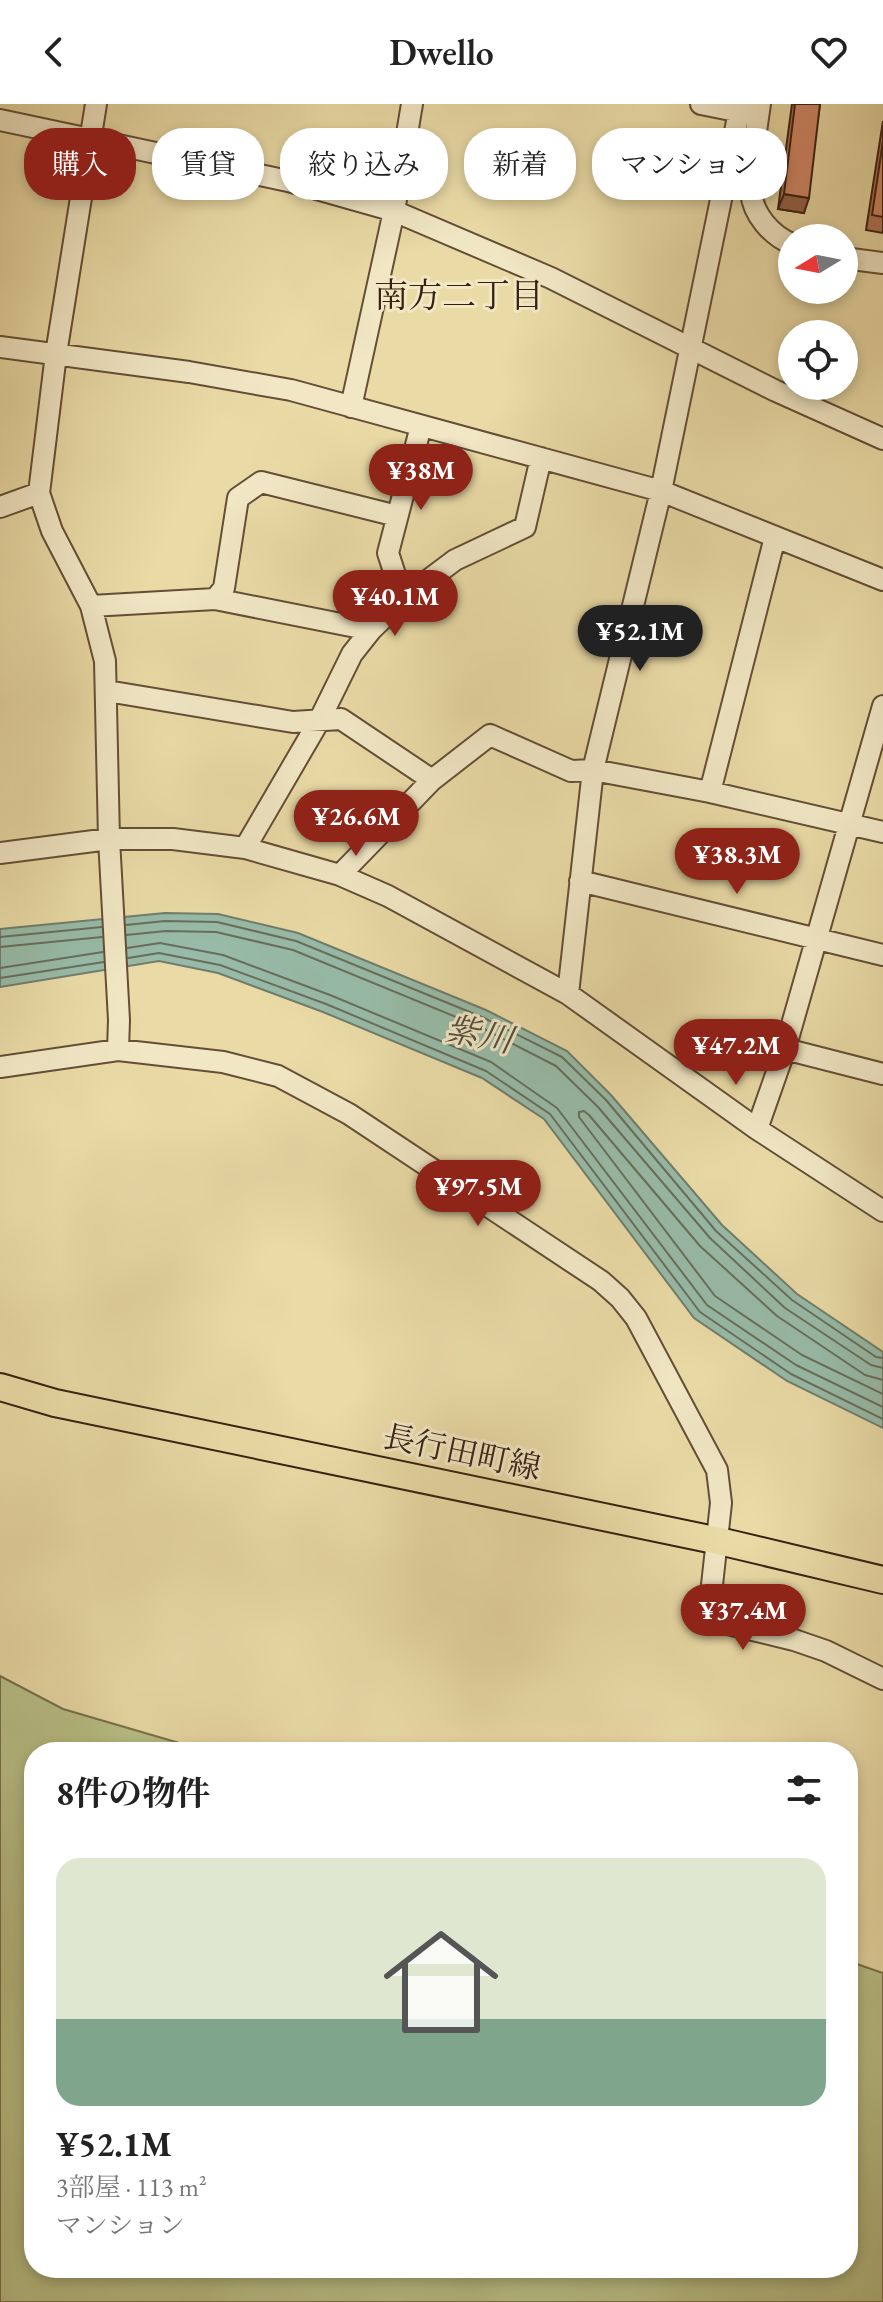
<!DOCTYPE html>
<html lang="ja">
<meta charset="utf-8">
<style>
body{margin:0;font-family:"EB Garamond","Noto Serif JP",serif;background:#f6f6f6;color:#222;height:100vh;display:flex;flex-direction:column;font-size:30px;white-space:nowrap}
*{box-sizing:border-box;margin:0}
p{font-size:26px;color:#767676}
.icon{flex:none;width:44px;height:44px;fill:none;stroke:currentColor;stroke-width:2;stroke-linecap:round;stroke-linejoin:round}
.map{position:relative;flex:1;overflow:hidden}
.panel{position:absolute;left:24px;top:1638px;width:834px;height:536px;display:flex;flex-direction:column;background:#fff;border-radius:32px;box-shadow:0 4px 12px #0003}
.panel>*{flex:none}
.banner{position:absolute;left:24px;top:24px;width:836px;height:72px;display:flex;gap:16px}
.needle{width:52px;rotate:260deg}
.buttons{position:absolute;left:778px;top:120px;display:grid;gap:16px}
.buttons a{display:grid;place-items:center;width:80px;height:80px;border-radius:50%;background:#fff;box-shadow:0 4px 12px #0003;font-size:40px}
.price{position:absolute;translate:-50% -68px;padding:0 18px;border-radius:28px;background:#8f2418;color:#fff;font-size:26px;line-height:52px;filter:drop-shadow(0 2px 4px #0008)}
.price::after{content:'';position:absolute;left:50%;top:48px;width:24px;height:18px;margin-left:-12px;background:inherit;clip-path:polygon(0 0,100% 0,50% 100%)}
.price.current{background:#222;color:#fff}
ul{padding:0;list-style:none}
li{display:grid;align-content:center;gap:16px;height:424px;padding:0 32px}
li+li{border-top:2px solid #e0e0e0}
li span{display:grid;place-items:center;height:248px;border-radius:24px;color:#555}
li>.icon{margin-inline-start:auto}
span .icon{width:144px;height:144px;fill:#fffc;stroke-width:1}
li b{font-size:34px}
h2{display:flex;justify-content:space-between;align-items:center;height:96px;padding:0 32px;font-size:34px}
.tag{padding:0 28px;border-radius:32px;background:#fff;box-shadow:0 4px 12px #0003;font-size:28px;line-height:72px}
.tag.current{background:#8f2418;color:#fff}
header{display:flex;justify-content:space-between;align-items:center;height:104px;padding:0 32px;background:#fff;font-size:36px;font-weight:600}
.map>svg:first-child{display:block}
.green{fill:#b8bf86;stroke:#78704c;stroke-width:2}
.water{fill:#97bba8;stroke:#717d6c;stroke-width:2}
.lines{fill:none;stroke-linecap:round;stroke-linejoin:round}
.shore{stroke:#686e5c;stroke-width:2}
.minor-casing{stroke:#644e36;stroke-width:24}
.major-casing{stroke:#382011;stroke-width:30}
.minor{stroke:#f1e7c5;stroke-width:20}
.major{stroke:#e9daa6;stroke-width:26}
.wall{fill:#b27358;stroke:#382011;stroke-width:2}
.shaded-wall{fill:#915e47;stroke:#382011;stroke-width:2}
.building{fill:#cf8666;stroke:#382011;stroke-width:2}
.labels{text-anchor:middle;dominant-baseline:central;stroke-width:6;stroke-linejoin:round;paint-order:stroke}
.street-label{font-size:32px;fill:#382011;stroke:#f1e7c5}
.neighbourhood-label{font-size:34px;fill:#382011;stroke:#f1e7c5}
.water-label{font-size:34px;font-style:italic;fill:#544e3e;stroke:#f1e7c5}
</style>
<header><svg class="icon" aria-label="back" viewBox="0 0 24 24"><path d="M15 5l-7 7 7 7"/></svg>Dwello<svg class="icon" aria-label="heart" viewBox="0 0 24 24"><path d="M12 20l-8-8c-3-5 5-10 8-4 3-6 11-1 8 4z"/></svg></header>
<div class="map">
<svg width="883" height="2198" viewBox="0 0 883 2198">
<rect width="100%" height="100%" fill="#e9daa6"/>
<filter id="stains"><feTurbulence type="fractalNoise" baseFrequency=".0025" numOctaves="4"/><feColorMatrix values="0 0 0 0 .2 0 0 0 0 .09 0 0 0 0 .02 0 0 0 .5 -.17"/></filter>
<radialGradient id="worn" r=".72"><stop offset=".6" stop-color="#630" stop-opacity="0"/><stop offset="1" stop-color="#630" stop-opacity=".3"/></radialGradient>
<path class="green" d="M0 1572 63 1605 210 1648H34V2164H848V1857L883 1869V2198H0Z"/>
<path class="water" d="M165 809 218 810 298 829 486 906 567 947 611 991 722 1121 797 1190 883 1248V1324L787 1277 694 1214 544 1015 482 974 323 908 218 869 159 857 0 883V825Z"/>
<g class="lines">
<path class="shore" d="M126 821 165 817 217 818 296 837 482 913 562 953 606 996 716 1127 792 1196 876 1253 883 1254
M126 831 166 827 216 828 293 846 478 922 556 962 598 1003 710 1134 785 1204 871 1261 883 1264
M0 833 102 823
M0 843 102 833
M127 844 160 839 223 851 330 891 491 958 557 1004 707 1201 796 1261 883 1303
M128 854 159 849 220 861 326 900 486 967 550 1010 700 1208 791 1270 883 1315
M0 864 103 848
M0 874 104 858
M883 1276 865 1271 777 1212 700 1142 589 1011 584 1007 579 1008V1013L715 1192 802 1251 883 1290"/>
<defs>
<path id="minor" d="M96 0 56 250 39 389 52 427 91 502 105 557 109 735 119 916 118 946
M701 0 751 10
M760 0C757 22 749 68 751 88 753 111 772 132 792 140
M0 16 288 77 394 107 551 174 776 287 883 335
M844 154 883 159
M0 243 189 268 291 286 661 387 883 476
M351 303 394 107 412 0
M0 403 39 389
M215 495 371 526
M403 495 388 449 421 322
M91 502 215 495 224 484 238 394 261 378 397 412
M107 587 293 618 341 615 432 676
M710 688 775 433
M245 744 319 617 352 550 371 526 403 495 455 456 525 423 541 354
M0 749 109 735H173L245 744 340 771 388 792 568 890 757 1025 883 1107
M340 771 432 676 490 631 571 667 593 666 710 688 883 728
M580 777 883 851
M568 890 593 666 661 387 739 8
M785 945 883 970
M0 963 118 946 223 958 278 972 349 1010 601 1177 620 1194 636 1214 717 1366 721 1399 711 1490 715 1508 728 1520 794 1536 826 1547 883 1575
M757 1025 785 945 883 602"/>
<path id="major" d="M0 1283 55 1299 719 1437 883 1476"/>
</defs>
<use href="#minor" class="minor-casing"/>
<use href="#major" class="major-casing"/>
<use href="#minor" class="minor"/>
<use href="#major" class="major"/>
</g>
<path class="wall" d="M792 0H820L804 109 778 105Z
M883 17V129L866 126Z"/>
<path class="shaded-wall" d="M784 90 809 94 804 109 778 105Z"/>
<path class="building" d="M795 0H820L809 94 784 90Z
M883 37V113L872 111Z"/>
<g class="labels">
<g class="street-label">
<text transform="translate(462 1348) rotate(12)">長行田町線</text>
</g>
<g class="neighbourhood-label">
<text x="459" y="191">南方二丁目</text>
</g>
<g class="water-label">
<text transform="translate(479 930) rotate(11)">紫川</text>
</g>
</g>
<rect width="100%" height="100%" filter="url(#stains)"/>
<rect width="100%" height="100%" fill="url(#worn)"/>
</svg>
<div class="buttons">
<a><svg class="needle" viewBox="-14 -14 28 28"><path d="M0-13l5 13h-10z" fill="#e53935"/><path d="M0 13l5-13h-10z" fill="#767676"/></svg></a>
<a><svg class="icon" aria-label="locate" viewBox="0 0 24 24"><circle cx="12" cy="12" r="6"/><path d="M12 2v4M12 18v4M2 12h4M18 12h4"/></svg></a>
</div>
<b class="price" style="left:421px;top:408px">¥38M</b>
<b class="price" style="left:395px;top:534px">¥40.1M</b>
<b class="price current" style="left:640px;top:569px">¥52.1M</b>
<b class="price" style="left:356px;top:754px">¥26.6M</b>
<b class="price" style="left:737px;top:792px">¥38.3M</b>
<b class="price" style="left:736px;top:983px">¥47.2M</b>
<b class="price" style="left:478px;top:1124px">¥97.5M</b>
<b class="price" style="left:743px;top:1548px">¥37.4M</b>
<div class="banner">
<a class="tag current">購入</a>
<a class="tag">賃貸</a>
<a class="tag">絞り込み</a>
<a class="tag">新着</a>
<a class="tag">マンション</a>
</div>
<section class="panel">
<h2>8件の物件<svg class="icon" aria-label="filters" viewBox="0 0 24 24"><path d="M4 7h16M4 17h16"/><circle cx="9" cy="7" r="2"/><circle cx="15" cy="17" r="2"/></svg></h2>
<ul>
<li><span style="background:linear-gradient(#dfe7d0 65%,#7fa58c 0)"><svg class="icon" aria-label="home" viewBox="0 0 24 24"><path d="M3 11l9-7 9 7M6 9v11h12V9"/></svg></span><div><b>¥52.1M</b><p>3部屋 · 113 m²</p><p>マンション</p></div></li>
</ul>
</section>
</div>
